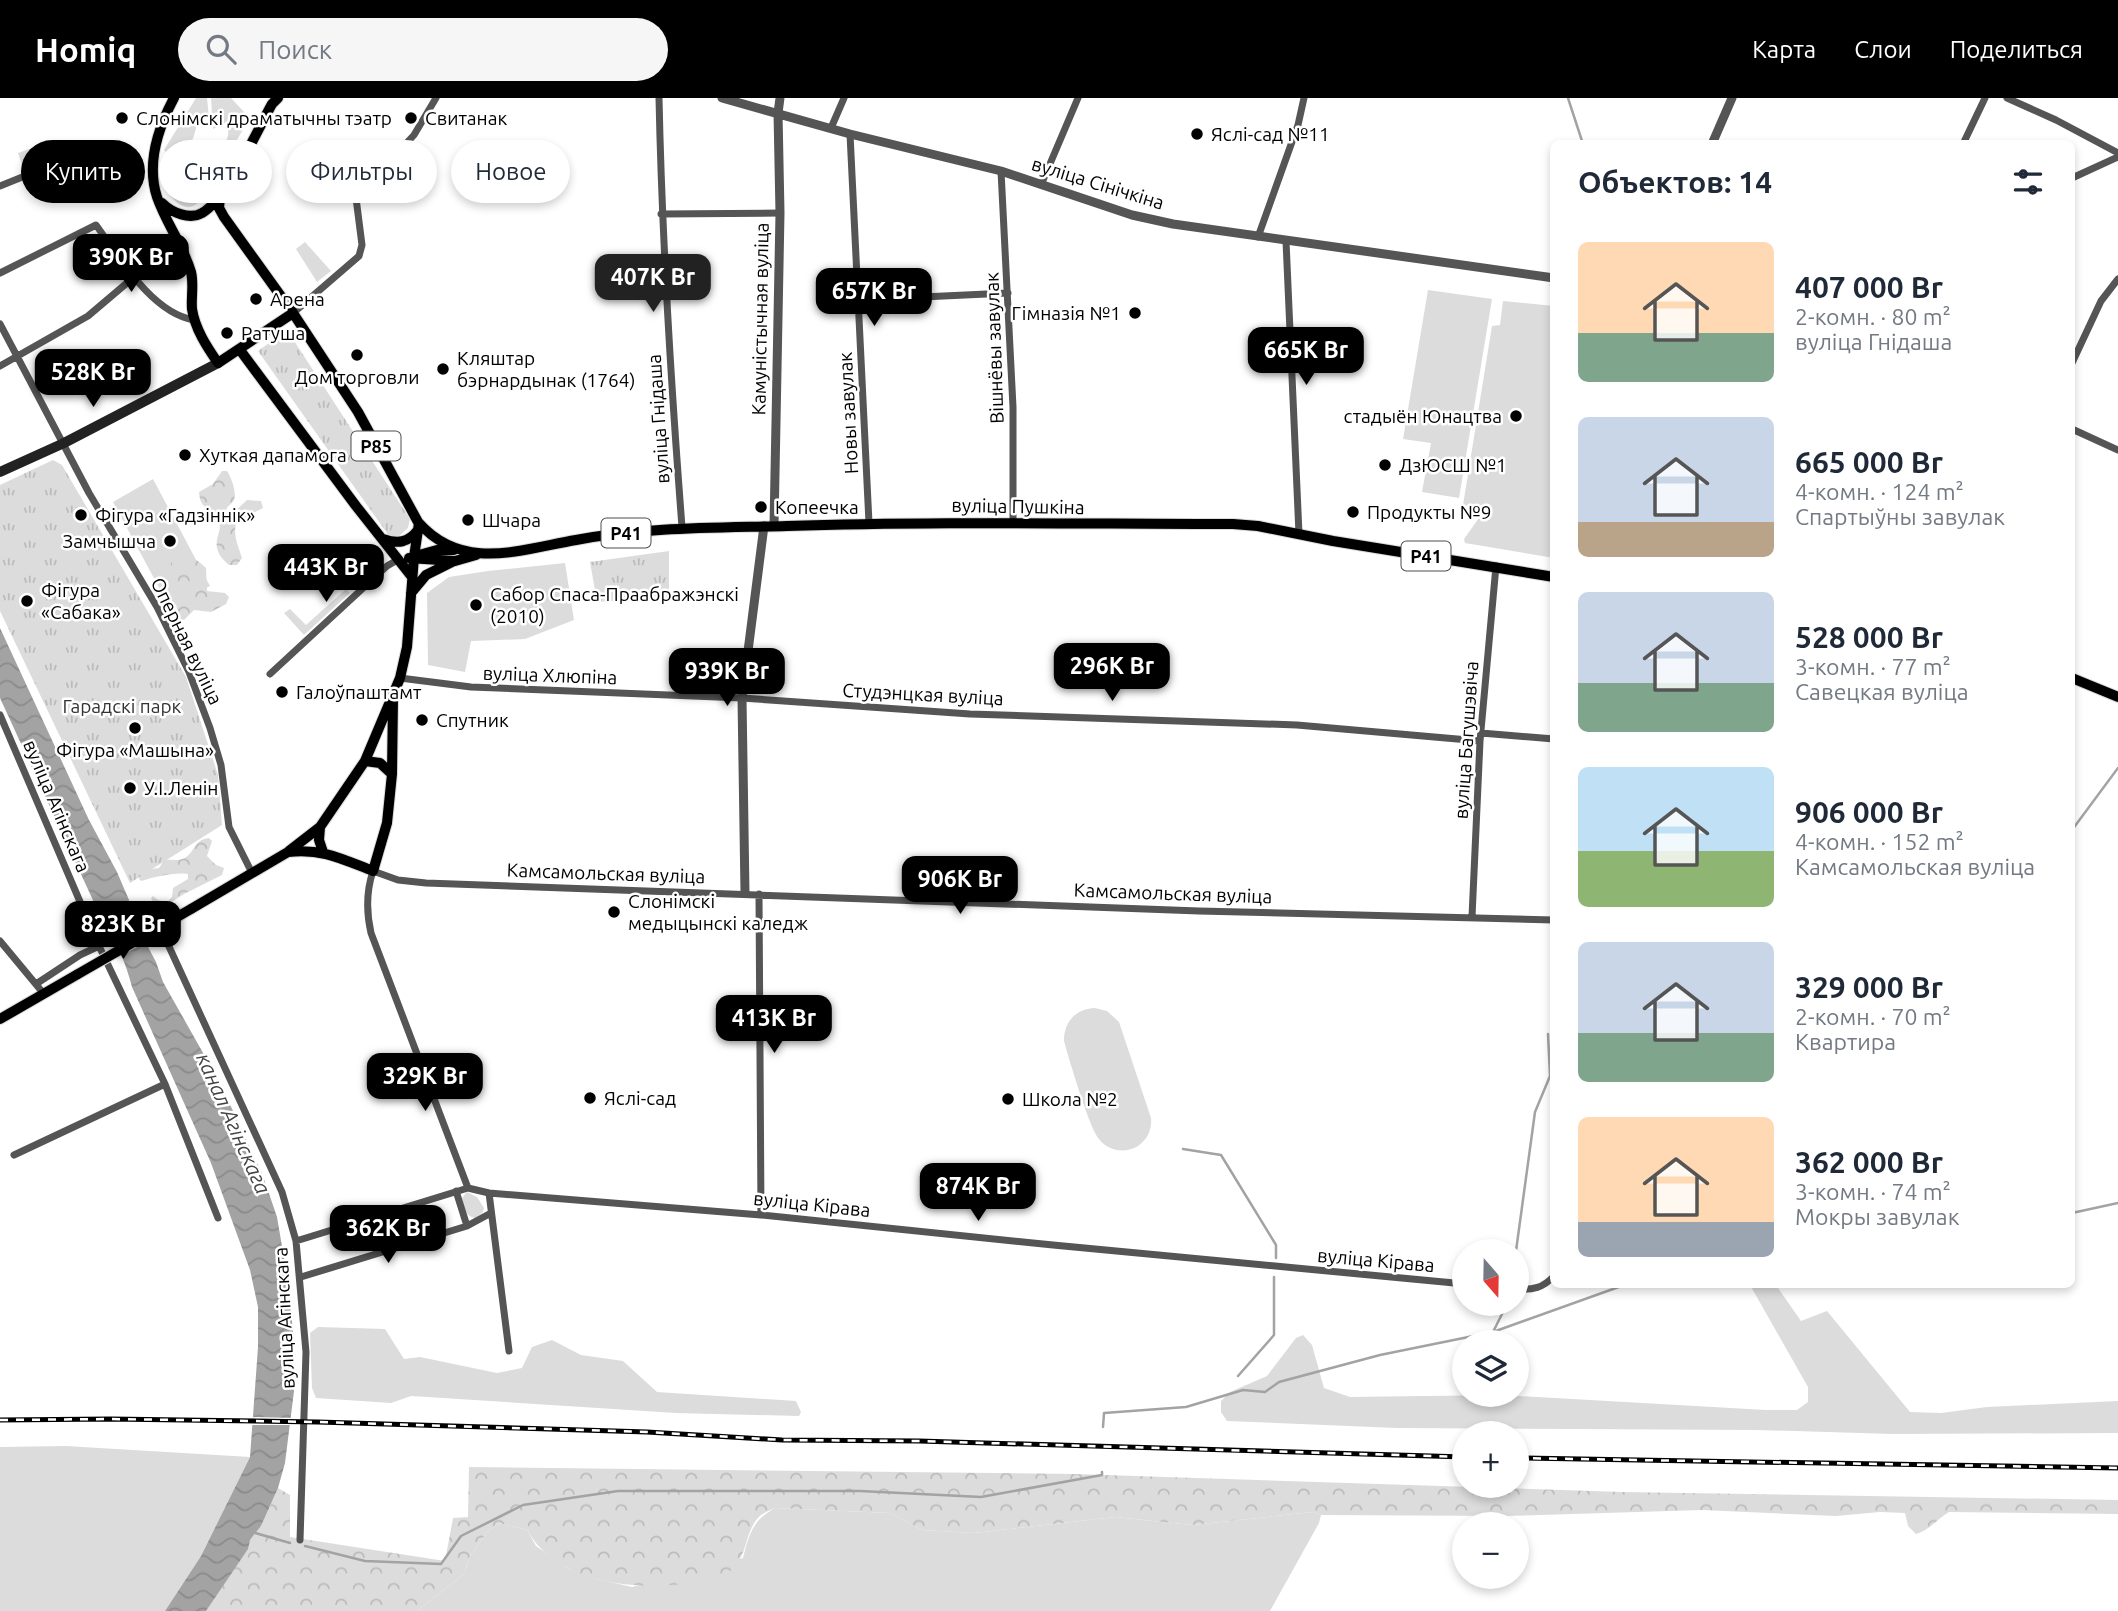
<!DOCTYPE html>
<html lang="ru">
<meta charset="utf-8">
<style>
body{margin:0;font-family:Ubuntu,sans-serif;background:#f6f6f7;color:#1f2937;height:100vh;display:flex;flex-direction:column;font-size:26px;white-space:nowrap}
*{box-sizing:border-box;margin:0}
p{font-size:23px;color:#747a83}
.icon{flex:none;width:38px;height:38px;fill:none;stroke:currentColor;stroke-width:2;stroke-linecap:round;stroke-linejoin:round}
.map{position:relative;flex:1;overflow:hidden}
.side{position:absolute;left:1550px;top:42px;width:525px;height:1148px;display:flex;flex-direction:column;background:#fff;border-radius:10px;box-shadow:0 4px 10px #0003}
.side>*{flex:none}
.top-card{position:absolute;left:21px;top:42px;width:665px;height:63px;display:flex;gap:14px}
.needle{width:46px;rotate:160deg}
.controls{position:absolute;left:1452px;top:1141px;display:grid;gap:14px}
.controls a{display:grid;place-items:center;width:77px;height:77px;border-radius:50%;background:#fff;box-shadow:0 4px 10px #0003;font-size:35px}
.price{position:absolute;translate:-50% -60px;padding:0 16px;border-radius:14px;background:#000;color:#fff;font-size:23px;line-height:46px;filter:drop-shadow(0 2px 4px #0008)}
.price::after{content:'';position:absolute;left:50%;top:42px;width:21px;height:16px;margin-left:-10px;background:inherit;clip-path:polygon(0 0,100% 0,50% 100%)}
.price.selected{background:#222;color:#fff}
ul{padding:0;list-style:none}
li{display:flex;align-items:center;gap:21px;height:175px;padding:0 28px}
li span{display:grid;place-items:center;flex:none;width:196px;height:140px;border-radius:10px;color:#555}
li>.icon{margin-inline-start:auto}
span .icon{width:84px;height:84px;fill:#fffc;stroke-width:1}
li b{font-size:30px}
h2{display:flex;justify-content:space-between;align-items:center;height:84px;padding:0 28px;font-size:30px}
.pill{padding:0 24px;border-radius:32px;background:#fff;box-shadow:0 4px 10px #0003;font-size:24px;line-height:63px}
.pill.selected{background:#000;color:#fff}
header{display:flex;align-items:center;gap:42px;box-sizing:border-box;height:98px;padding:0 35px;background:#000;color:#fff}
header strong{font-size:33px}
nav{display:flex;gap:38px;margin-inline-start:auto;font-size:24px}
.search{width:490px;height:63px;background:#f6f6f7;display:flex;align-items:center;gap:18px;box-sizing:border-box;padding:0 24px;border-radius:38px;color:#747a83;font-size:26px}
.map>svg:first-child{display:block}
.grass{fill:#dcdcdc}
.forest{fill:url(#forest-crowns)}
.park{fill:url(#park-tufts)}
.water{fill:url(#water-waves)}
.pier{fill:#fff}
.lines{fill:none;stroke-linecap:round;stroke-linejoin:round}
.stream{stroke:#a3a3a3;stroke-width:2.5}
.primary-casing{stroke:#dbdbdb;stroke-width:12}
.minor{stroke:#555;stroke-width:7}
.tertiary{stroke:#555;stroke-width:9}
.secondary{stroke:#222;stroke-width:10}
.primary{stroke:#000;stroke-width:10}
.rail-casing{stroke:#000;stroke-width:5}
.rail{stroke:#fff;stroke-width:2.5;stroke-dasharray:8;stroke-linecap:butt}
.primary-bridge-casing{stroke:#dbdbdb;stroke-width:12;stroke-linecap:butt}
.primary-bridge{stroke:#000;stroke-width:10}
.poi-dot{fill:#000;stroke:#fff;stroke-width:2.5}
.labels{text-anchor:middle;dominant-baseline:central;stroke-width:5;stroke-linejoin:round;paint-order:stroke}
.shield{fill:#fff;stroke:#4c4c4c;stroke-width:2}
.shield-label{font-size:18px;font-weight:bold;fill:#000}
.poi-label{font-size:19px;fill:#000;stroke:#fff;text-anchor:start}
.street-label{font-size:19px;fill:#000;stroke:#fff}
.park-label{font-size:19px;fill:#333;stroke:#fff}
.water-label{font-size:21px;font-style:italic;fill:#444;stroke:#fff}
</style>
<header>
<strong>Homiq</strong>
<div class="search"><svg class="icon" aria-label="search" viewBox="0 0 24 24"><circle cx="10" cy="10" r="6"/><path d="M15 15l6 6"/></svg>Поиск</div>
<nav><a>Карта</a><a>Слои</a><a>Поделиться</a></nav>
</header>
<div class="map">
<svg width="2118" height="1513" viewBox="0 0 2118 1513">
<defs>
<pattern id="forest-crowns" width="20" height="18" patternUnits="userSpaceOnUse" patternTransform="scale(1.75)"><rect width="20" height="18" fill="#dcdcdc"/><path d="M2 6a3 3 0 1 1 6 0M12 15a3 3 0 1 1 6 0" fill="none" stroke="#bbb"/></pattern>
<pattern id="park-tufts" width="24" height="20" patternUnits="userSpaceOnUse" patternTransform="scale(1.75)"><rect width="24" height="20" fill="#dcdcdc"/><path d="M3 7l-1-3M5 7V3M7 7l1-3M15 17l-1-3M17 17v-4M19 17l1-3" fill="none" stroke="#bbb"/></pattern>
<pattern id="water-waves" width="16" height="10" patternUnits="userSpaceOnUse" patternTransform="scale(1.75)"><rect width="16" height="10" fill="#a3a3a3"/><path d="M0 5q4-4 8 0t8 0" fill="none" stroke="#8b8b8b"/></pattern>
</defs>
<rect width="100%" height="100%" fill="#fff"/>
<path class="grass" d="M196 0H207L209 20H199L193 41 176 48 168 56 164 52Z
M211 0H231L245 15 213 31Z
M252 16 230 54 214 61C221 51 232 40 227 28Z
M194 44 201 53 206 55V64L189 71 165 59Z
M47 45 52 59 23 70 18 55Z
M189 74 210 89 203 99 173 82Z
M170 83 181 89 185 99 195 97 202 101C188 117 176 106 166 92Z
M305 144 331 173 317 184 296 151Z
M1428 192 1492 201 1459 400 1422 394 1431 345 1403 341Z
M1503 203 1554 208V460L1465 445 1464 441 1486 410 1463 407 1492 228 1500 227Z
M153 381 210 488 170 510 113 404Z
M565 465 574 522 525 541 471 543 465 574 428 567 427 495 449 479 488 473Z
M346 491 350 495 304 537 284 515 290 511 306 527Z
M1095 910 1107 913 1119 924 1151 1020C1152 1031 1148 1041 1138 1048 1125 1056 1108 1053 1099 1041 1089 1029 1069 961 1064 943 1064 923 1076 911 1095 910Z
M467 1094 477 1099 484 1110 483 1114 476 1120C465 1119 464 1109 462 1100Z
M1776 1187 1801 1223 1827 1213 1910 1314 1941 1315 1987 1309 2118 1303V1335L1893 1336 1757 1332 1397 1330 1227 1323 1221 1314V1303L1230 1294 1267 1278 1296 1240 1303 1237 1312 1247 1324 1290 1350 1299 1500 1297 1766 1312H1797L1808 1304V1289L1750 1187Z
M318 1229 385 1231 404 1261 420 1259 497 1275 522 1270 532 1249 552 1242 581 1257 623 1263 657 1294 796 1303 801 1314 799 1318 676 1315 411 1298 391 1305 316 1300 312 1290 310 1235Z
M66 1348 250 1359 201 1458 165 1513H0V1349Z
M775 1410 890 1415 922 1432 974 1435 1115 1419 1192 1427 1313 1414 1321 1417 1319 1425 1270 1513H417L464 1476 470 1458 487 1434 499 1425 527 1432 536 1448 567 1470 597 1481 632 1489 743 1460C749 1436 753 1422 775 1410Z"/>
<path class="forest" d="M222 373H227C231 379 237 394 234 402 230 408 226 408 225 416L229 419 247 402 261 403 263 410 237 423C232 436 238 447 242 460L237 467H229C204 446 226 435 218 421 211 408 200 413 199 394L213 386Z
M178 458C191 458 197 461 206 470L207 493 225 495 229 499 226 506 211 514 194 512 184 522 180 521 172 493 175 479 171 471V464Z
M209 740 212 743 207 758 216 767 224 770 222 777 184 796 170 805 159 809 154 807 151 800 153 798 158 802 167 804 172 799 173 790 188 781V776C174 774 155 779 141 783L139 781C143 770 149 772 159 770L164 762C169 761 177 763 182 761 195 757 192 742 209 740Z
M469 1369 1075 1376 1622 1394 2118 1402V1416L1949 1414C1937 1421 1930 1432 1916 1436L1908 1428 1905 1415 1880 1414 1836 1418 1702 1412 1506 1418 1321 1417 1313 1414 1192 1427 1115 1419 974 1435 922 1432 890 1415 775 1410C771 1412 765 1414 761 1417 741 1435 752 1461 722 1479 715 1484 700 1484 691 1485 635 1493 557 1486 527 1432L499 1425 487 1434 470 1458 464 1476 417 1513H206L250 1442 261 1428 278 1390 290 1397V1439L445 1463 453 1420 468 1419Z"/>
<path class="park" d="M287 232 410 421 408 430 399 438H389L258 253Z
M53 362 62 367 186 579 218 677 222 727 130 785 0 513V387Z
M669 453V499L597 504 590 464Z"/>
<path class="water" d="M0 530 89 722 117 774 132 809 136 826 156 864 163 884 220 985 263 1078 277 1119 286 1172 293 1232 292 1284 294 1293 285 1365 278 1390 261 1428 250 1442 248 1451 206 1513H165L201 1458 250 1359 258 1249V1209L250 1172 211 1065 132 889C126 865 117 845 103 824L0 600Z"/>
<path class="pier" d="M250 1319 294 1320 293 1327H249Z"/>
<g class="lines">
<path class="stream" d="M1568 0 1583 46
M1551 187 1554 196
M2072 732 2118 670
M1183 1051 1221 1057 1276 1147V1160
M2072 1115 2118 1105
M1516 1153 1535 1014 1550 978 1548 936
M1493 1234 1507 1206
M1238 1278 1274 1237V1179
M1103 1329 1104 1315 1186 1309 1243 1292 1265 1294 1279 1284 1380 1257 1493 1234 1627 1186
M252 1434 290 1445
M305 1448 365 1463 441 1466 461 1438 523 1407 618 1393H860L981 1399 1102 1377V1374"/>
<defs>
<path id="primary" d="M174 0C158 30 146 65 157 99 166 125 183 147 191 174 194 186 191 199 192 211 195 231 207 249 218 265L293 215
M220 98 219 110 224 119 293 215 358 314 418 424C462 474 519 452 576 442 647 429 716 430 787 428 936 423 1084 426 1233 426L1258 428 1333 443 1554 479
M162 105C172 115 190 122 202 115 225 103 258 31 272 6L278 0
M240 252 356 408 412 479
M383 441C398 446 408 445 418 432
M419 457 437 452H454
M409 460 455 463 476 457
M411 495 426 477 452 464
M2072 580 2118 599
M365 663 380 665 392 676
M289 753 320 729
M323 754 319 742 320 729 365 663 400 580 407 549 414 459 419 425
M191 811 288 754C322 750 342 761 373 773L387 725 392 676 393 601
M0 921 78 876"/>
</defs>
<use href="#primary" class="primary-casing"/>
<path class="minor" d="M659 0C662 144 671 286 682 429
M2007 0 2056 22 2118 55
M831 30 844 0
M850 36 869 425
M1963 46 1985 0
M1001 73 1013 309V425
M2072 80 2118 59
M1041 87 1078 0
M0 88 67 61
M661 116 780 115
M1258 139 1298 27 1304 0
M1286 143 1299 436
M0 175 96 127C120 160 152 215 194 222
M858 202 1008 195
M293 215 359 158 362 147 356 100 414 37 436 0
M0 226 89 395 157 509 189 574 210 630 221 667 229 729 252 775
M2072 265 2101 203 2118 181
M0 268 88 218 134 179
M2072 331 2118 352
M270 576 387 468 399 461
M400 580 471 589 742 600 970 616 1297 627 1480 643
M0 617 99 848 165 986 218 1120
M1481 635 1554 641
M759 796 761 1117
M154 816 282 1094 296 1143 306 1254 300 1442
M1472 819 1480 643 1496 468
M0 843 44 896
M36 886 80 857 99 848
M14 1057 165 986
M456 1093 467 1128 491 1115
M489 1095 761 1117 1053 1147 1465 1186
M296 1143 468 1090
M301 1179 467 1128
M1517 1191C1533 1192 1543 1190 1554 1178
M509 1253 489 1095 468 1090 371 835C366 813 366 794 373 773L398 782 426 785 1199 813 1554 822"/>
<path class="tertiary" d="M722 0 850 36 1001 73 1132 117 1173 126 1554 180
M1712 46 1732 0
M774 428 780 115 778 15 780 0
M745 795 742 600 764 428"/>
<path class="secondary" d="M0 374 64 345 218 265"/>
<use href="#primary" class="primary"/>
<defs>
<path id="rail" d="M0 1322 110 1321 318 1324 647 1334 782 1342 919 1343 1465 1359
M1517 1360 2118 1370"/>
</defs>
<use href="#rail" class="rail-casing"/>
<use href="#rail" class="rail"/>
<defs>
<path id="primary-bridge" d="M78 876 191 811"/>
</defs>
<use href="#primary-bridge" class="primary-bridge-casing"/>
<use href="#primary-bridge" class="primary-bridge"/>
</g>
<g class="poi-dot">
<circle cx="122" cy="20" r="7"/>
<circle cx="411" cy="20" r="7"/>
<circle cx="1197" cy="36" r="7"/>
<circle cx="256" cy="201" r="7"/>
<circle cx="1135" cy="215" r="7"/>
<circle cx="227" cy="235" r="7"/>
<circle cx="357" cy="257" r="7"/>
<circle cx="443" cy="271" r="7"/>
<circle cx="1516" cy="318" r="7"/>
<circle cx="185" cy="357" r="7"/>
<circle cx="1385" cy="367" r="7"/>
<circle cx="761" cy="409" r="7"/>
<circle cx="1353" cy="414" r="7"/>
<circle cx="81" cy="417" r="7"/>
<circle cx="468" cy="422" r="7"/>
<circle cx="170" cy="443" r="7"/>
<circle cx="27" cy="503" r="7"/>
<circle cx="476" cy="507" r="7"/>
<circle cx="282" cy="594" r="7"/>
<circle cx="422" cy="622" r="7"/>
<circle cx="135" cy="630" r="7"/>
<circle cx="130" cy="690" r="7"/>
<circle cx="614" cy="814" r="7"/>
<circle cx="590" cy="1000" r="7"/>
<circle cx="1008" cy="1001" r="7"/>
</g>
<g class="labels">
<g class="shield">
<rect x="351.5" y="333.5" width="49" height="29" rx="5"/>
<rect x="601.5" y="420.5" width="49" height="29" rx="5"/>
<rect x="1401.5" y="443.5" width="49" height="29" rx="5"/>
</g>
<g class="shield-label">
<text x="376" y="348">Р85</text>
<text x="626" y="435">Р41</text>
<text x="1426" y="458">Р41</text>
</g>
<g class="poi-label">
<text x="136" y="20">Слонімскі драматычны тэатр</text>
<text x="425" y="20">Свитанак</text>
<text x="1211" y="36">Яслі-сад №11</text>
<text x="270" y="201">Арена</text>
<text x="1121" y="215" text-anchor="end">Гімназія №1</text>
<text x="241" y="235">Ратуша</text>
<text x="457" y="260">Кляштар<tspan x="457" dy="22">бэрнардынак (1764)</tspan></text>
<text x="357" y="279" text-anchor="middle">Дом торговли</text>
<text x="1502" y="318" text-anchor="end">стадыён Юнацтва</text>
<text x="199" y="357">Хуткая дапамога</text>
<text x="1399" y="367">ДзЮСШ №1</text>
<text x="775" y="409">Копеечка</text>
<text x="1367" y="414">Продукты №9</text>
<text x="95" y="417">Фігура «Гадзіннік»</text>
<text x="482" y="422">Шчара</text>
<text x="156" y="443" text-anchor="end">Замчышча</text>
<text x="41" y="492">Фігура<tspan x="41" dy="22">«Сабака»</tspan></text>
<text x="490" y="496">Сабор Спаса-Праабражэнскі<tspan x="490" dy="22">(2010)</tspan></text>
<text x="296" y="594">Галоўпаштамт</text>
<text x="436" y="622">Спутник</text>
<text x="135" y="652" text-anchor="middle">Фігура «Машына»</text>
<text x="144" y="690">У.І.Ленін</text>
<text x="628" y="803">Слонімскі<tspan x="628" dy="22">медыцынскі каледж</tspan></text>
<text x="604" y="1000">Яслі-сад</text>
<text x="1022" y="1001">Школа №2</text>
</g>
<g class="street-label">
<text transform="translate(1098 85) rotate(17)">вуліца Сінічкіна</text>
<text transform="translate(760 221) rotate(-89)">Камуністычная вуліца</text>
<text transform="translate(994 250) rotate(-92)">Вішнёвы завулак</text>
<text transform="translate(848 315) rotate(-93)">Новы завулак</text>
<text transform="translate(658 321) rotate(-94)">вуліца Гнідаша</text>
<text transform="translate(1018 408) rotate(1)">вуліца Пушкіна</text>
<text transform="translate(187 543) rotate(64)">Оперная вуліца</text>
<text transform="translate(550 577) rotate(2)">вуліца Хлюпіна</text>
<text transform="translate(923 596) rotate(3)">Студэнцкая вуліца</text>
<text transform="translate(1466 642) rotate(-86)">вуліца Багушэвіча</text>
<text transform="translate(57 708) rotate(67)">вуліца Агінскага</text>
<text transform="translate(606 775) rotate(2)">Камсамольская вуліца</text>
<text transform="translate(1173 795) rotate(2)">Камсамольская вуліца</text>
<text transform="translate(812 1106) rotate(6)">вуліца Кірава</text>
<text transform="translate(1376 1162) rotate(5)">вуліца Кірава</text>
<text transform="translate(284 1220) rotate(-93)">вуліца Агінскага</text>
</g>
<g class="park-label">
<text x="122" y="608">Гарадскі парк</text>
</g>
<g class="water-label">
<text transform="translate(234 1025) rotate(66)">канал Агінскага</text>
</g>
</g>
</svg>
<div class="controls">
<a><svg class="needle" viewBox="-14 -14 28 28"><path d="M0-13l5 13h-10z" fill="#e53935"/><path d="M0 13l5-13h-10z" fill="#747a83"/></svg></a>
<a><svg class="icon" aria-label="layers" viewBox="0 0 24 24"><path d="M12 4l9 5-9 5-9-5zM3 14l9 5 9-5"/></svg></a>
<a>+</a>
<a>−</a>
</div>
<b class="price" style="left:131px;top:196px">390K Br</b>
<b class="price selected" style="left:653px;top:216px">407K Br</b>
<b class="price" style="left:874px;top:230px">657K Br</b>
<b class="price" style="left:1306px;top:289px">665K Br</b>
<b class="price" style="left:93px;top:311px">528K Br</b>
<b class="price" style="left:326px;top:506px">443K Br</b>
<b class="price" style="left:1112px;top:605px">296K Br</b>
<b class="price" style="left:727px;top:610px">939K Br</b>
<b class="price" style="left:960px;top:818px">906K Br</b>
<b class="price" style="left:123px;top:863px">823K Br</b>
<b class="price" style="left:774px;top:957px">413K Br</b>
<b class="price" style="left:425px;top:1015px">329K Br</b>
<b class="price" style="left:978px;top:1125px">874K Br</b>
<b class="price" style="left:388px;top:1167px">362K Br</b>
<div class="top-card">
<a class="pill selected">Купить</a>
<a class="pill">Снять</a>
<a class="pill">Фильтры</a>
<a class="pill">Новое</a>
</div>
<section class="side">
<h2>Объектов: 14<svg class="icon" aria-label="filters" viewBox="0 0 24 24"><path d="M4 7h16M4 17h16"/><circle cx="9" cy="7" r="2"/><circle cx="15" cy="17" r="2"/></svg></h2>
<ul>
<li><span style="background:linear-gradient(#ffd9b3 65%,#7fa58c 0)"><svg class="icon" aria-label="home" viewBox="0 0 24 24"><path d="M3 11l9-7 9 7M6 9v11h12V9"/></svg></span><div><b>407 000 Br</b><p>2-комн. · 80 m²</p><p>вуліца Гнідаша</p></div></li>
<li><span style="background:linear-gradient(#c9d6e8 75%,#b9a48a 0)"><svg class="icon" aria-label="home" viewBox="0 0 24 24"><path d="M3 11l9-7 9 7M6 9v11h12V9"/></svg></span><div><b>665 000 Br</b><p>4-комн. · 124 m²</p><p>Спартыўны завулак</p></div></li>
<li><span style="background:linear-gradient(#c9d6e8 65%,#7fa58c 0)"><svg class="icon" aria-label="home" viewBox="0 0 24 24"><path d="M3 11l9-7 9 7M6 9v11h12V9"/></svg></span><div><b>528 000 Br</b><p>3-комн. · 77 m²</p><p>Савецкая вуліца</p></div></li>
<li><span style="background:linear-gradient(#bfe0f5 60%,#8fb573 0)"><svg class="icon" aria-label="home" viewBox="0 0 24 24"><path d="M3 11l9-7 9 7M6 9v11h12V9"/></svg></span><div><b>906 000 Br</b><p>4-комн. · 152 m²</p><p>Камсамольская вуліца</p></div></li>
<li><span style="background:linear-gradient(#c9d6e8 65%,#7fa58c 0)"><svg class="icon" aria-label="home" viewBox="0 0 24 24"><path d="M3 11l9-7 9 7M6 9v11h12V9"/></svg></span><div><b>329 000 Br</b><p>2-комн. · 70 m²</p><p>Квартира</p></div></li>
<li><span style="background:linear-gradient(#ffd9b3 75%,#9aa5b1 0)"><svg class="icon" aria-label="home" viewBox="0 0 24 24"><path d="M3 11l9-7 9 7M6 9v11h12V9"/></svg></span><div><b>362 000 Br</b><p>3-комн. · 74 m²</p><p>Мокры завулак</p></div></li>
</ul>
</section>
</div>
